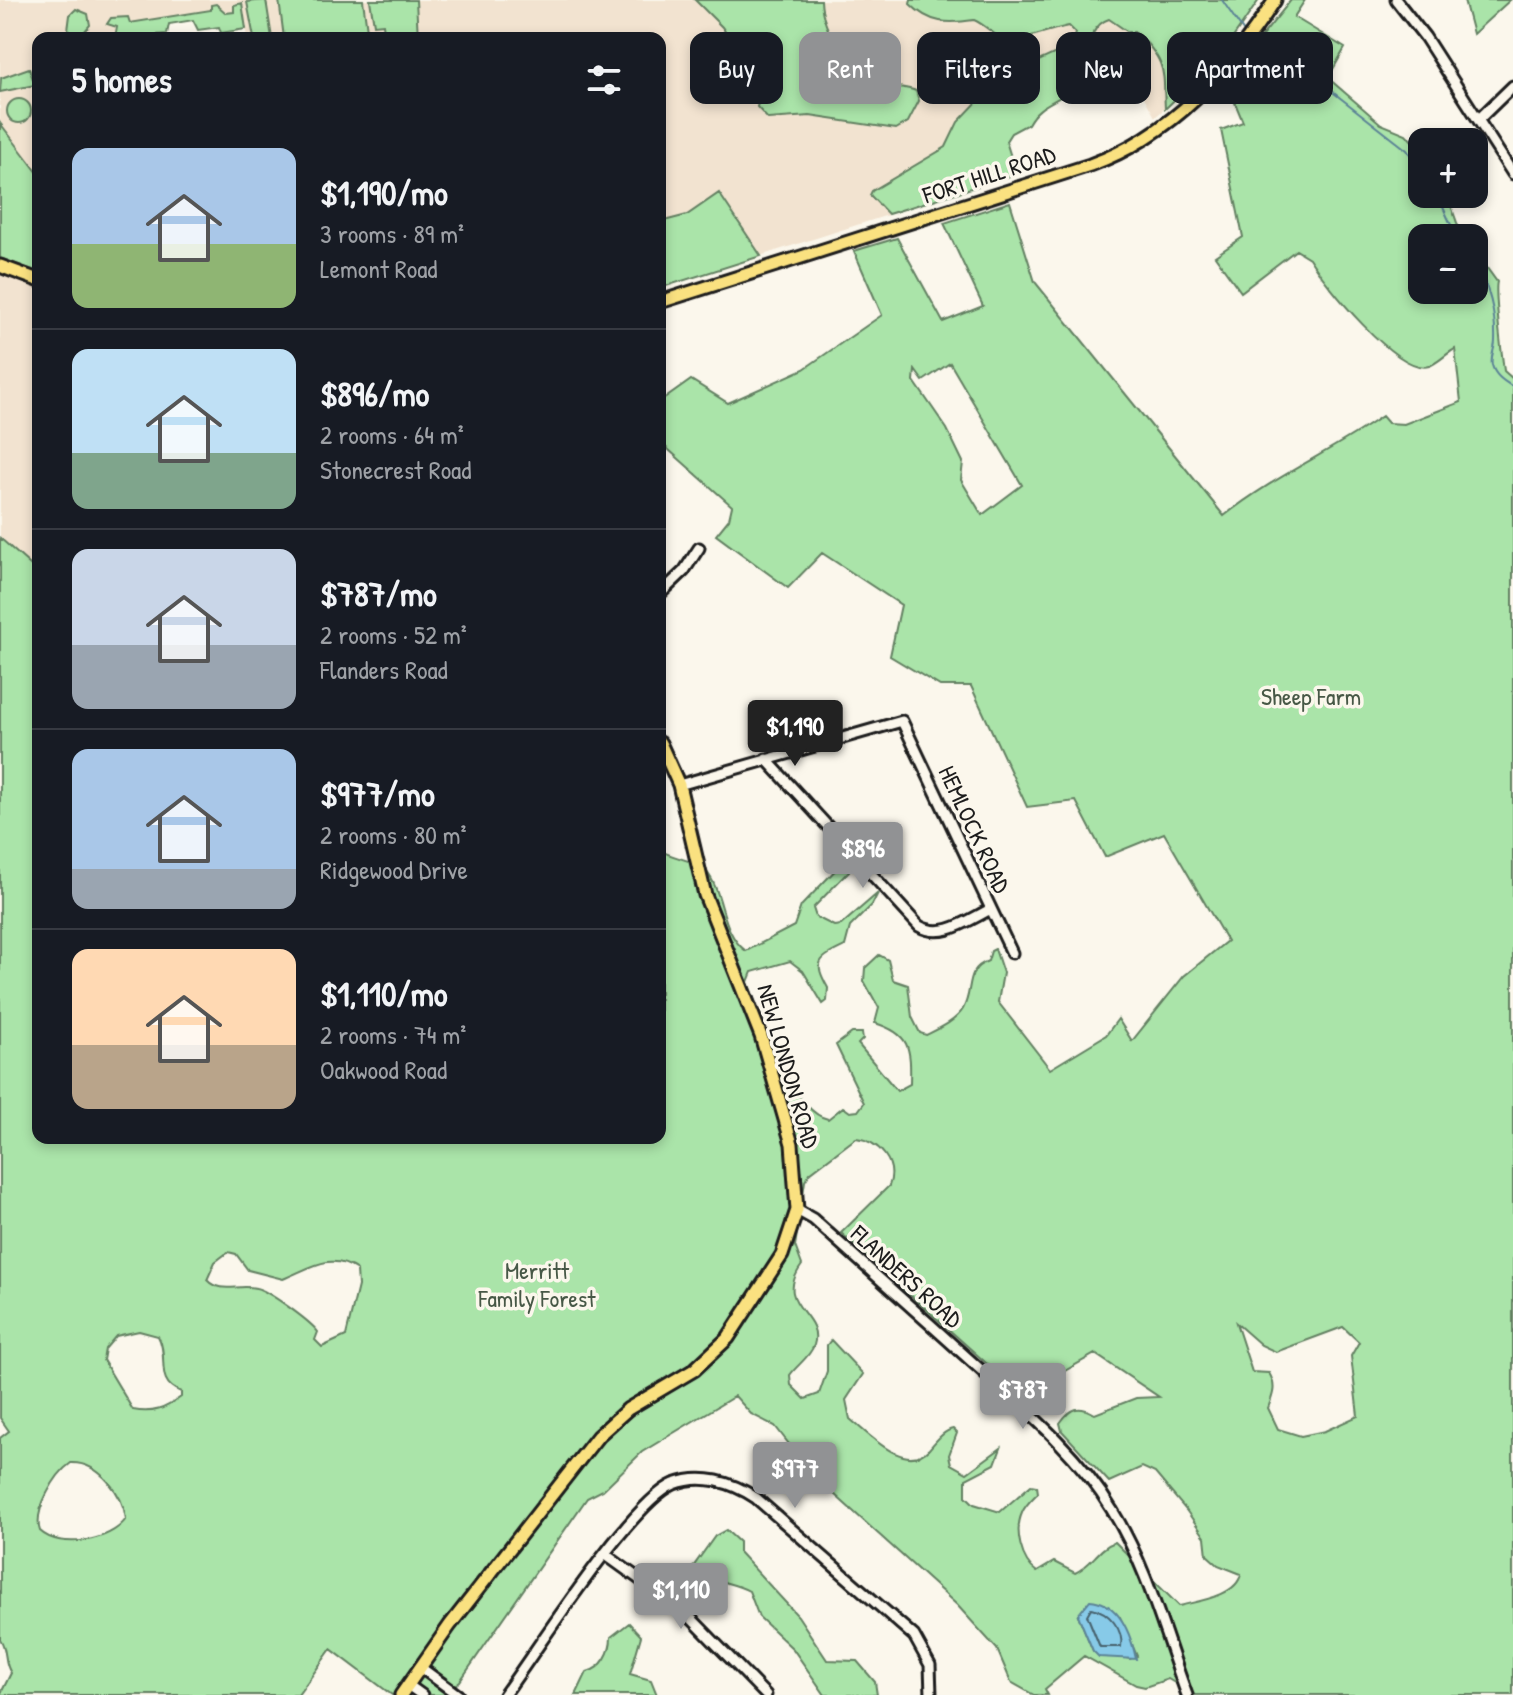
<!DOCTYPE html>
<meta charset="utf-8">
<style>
body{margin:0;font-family:"Patrick Hand",sans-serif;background:#20242c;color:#f1f3f6;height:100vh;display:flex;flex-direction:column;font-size:30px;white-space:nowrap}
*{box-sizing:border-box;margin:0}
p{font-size:26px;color:#9ea1a6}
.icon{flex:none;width:44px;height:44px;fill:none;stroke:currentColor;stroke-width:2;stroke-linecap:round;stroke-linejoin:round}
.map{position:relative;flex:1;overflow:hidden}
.side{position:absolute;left:32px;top:32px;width:634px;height:1112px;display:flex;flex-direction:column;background:#171b24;border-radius:16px;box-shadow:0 4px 12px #0003}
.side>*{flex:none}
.banner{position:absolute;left:690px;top:32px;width:702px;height:72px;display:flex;gap:16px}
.controls{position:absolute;left:1408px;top:128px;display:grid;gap:16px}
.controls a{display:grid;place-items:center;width:80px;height:80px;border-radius:16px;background:#171b24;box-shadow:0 4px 12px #0003;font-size:40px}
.price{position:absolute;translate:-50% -68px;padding:0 18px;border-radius:8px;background:#919294;color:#fff;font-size:26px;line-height:52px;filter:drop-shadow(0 2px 4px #0008)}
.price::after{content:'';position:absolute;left:50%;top:48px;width:24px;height:18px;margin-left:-12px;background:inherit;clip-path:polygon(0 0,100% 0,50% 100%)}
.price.active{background:#222;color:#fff}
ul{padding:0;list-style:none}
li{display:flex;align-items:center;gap:24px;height:200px;padding:0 40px}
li+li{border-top:2px solid #363941}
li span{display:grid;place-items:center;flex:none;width:224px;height:160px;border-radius:16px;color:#555}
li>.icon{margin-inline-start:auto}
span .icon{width:96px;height:96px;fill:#fffc;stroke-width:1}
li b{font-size:34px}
h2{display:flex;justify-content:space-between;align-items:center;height:96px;padding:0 40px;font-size:34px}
.chip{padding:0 28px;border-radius:16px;background:#171b24;box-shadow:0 4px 12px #0003;font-size:28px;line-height:72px}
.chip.active{background:#919294;color:#fff}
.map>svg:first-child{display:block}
.built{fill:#f2e3d0}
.green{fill:#aae4a9;stroke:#638062;stroke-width:2;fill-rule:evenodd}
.water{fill:#87cae8;stroke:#5c8496;stroke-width:2}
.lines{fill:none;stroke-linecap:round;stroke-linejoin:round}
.shore{stroke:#47626e;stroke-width:2}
.stream{stroke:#5c8496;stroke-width:2}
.minor-casing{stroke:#1c1c1c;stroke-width:15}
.major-casing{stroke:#1c1c1c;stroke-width:17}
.minor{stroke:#fbf7ec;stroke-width:9}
.major{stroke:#fae180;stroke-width:11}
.labels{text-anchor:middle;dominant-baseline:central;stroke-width:7;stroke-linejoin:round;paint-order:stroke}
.street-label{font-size:24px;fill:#1c1c1c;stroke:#fbf7ec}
.park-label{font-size:24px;fill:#475846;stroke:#fbf7ec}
</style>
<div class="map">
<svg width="1513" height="1695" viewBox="0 0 1513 1695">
<rect width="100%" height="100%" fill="#fbf7ec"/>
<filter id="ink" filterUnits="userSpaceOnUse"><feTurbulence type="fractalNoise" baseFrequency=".0125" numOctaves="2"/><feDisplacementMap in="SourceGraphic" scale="16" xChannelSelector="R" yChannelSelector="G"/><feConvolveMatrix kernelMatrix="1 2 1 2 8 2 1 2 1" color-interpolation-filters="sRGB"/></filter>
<g filter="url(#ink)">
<path class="built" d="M0 0H1218L1221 55 1199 80 1155 117 1112 39 1050 65 988 108 1010 176 660 288V38H247L243 10 125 29 126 38H38V272L0 258Z
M0 275 38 288V583H0Z"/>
<path class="green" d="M266 0 272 38H254L247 2Z
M279 0H363L368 38H284Z
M370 0H416L418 38H385L383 24 374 25Z
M695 0H821C822 32 849 71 879 83 891 88 904 86 916 91L919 101 908 122 896 129 810 116 768 119 757 107 762 87 722 27Z
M911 0H1259L1221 55 1165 109C1163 71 1168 63 1136 32H1128L1109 19C1086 26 1088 61 1078 79 1064 104 1042 98 1028 124L1011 133 1006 141 1014 167 1010 176 888 214 870 195 872 191 946 147 958 122 978 101 1025 67 1063 50 1073 42 1076 33 1069 26C1056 28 1012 43 1007 41 995 37 986 25 974 20 948 24 930 24 910 4Z
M1291 0H1305L1294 17 1345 48 1328 78 1381 124 1406 134 1422 152V194H1446C1453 208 1456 223 1463 238H1422V290H1474V250L1497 282C1494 291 1502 356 1504 371L1513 379V1695H1195L1168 1679 1145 1687 1136 1685 1084 1656 1045 1689 1048 1695H1034L1011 1682 997 1649 957 1605 813 1475 775 1426 751 1414 735 1396 642 1452 603 1490 587 1498 460 1681 443 1695H392L331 1649 298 1695H0L11 1673C3 1662 8 1650 0 1639V1438L9 1431 0 1418V538L38 572V1138H660V850C673 859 695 859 706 871 725 894 720 932 746 951L794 926 801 906 844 861 850 863 849 871 813 908 816 917 834 926 841 925 878 893 872 905 850 927 845 946C818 959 813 961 828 988L827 1001 823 1004 803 971 790 961 752 972 748 982C760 1014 792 1113 828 1119L843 1107 850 1112 858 1111 864 1103 836 1045 852 1033H862L863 1039 858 1044 897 1091 910 1084C911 1047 910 1034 875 1023L879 1008 864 981 865 968 879 955 888 960 893 980 908 985 912 1017 920 1033 926 1035C938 1029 956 1021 963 1009 974 989 964 970 988 961L991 951 995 949 1003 973 998 1002 1050 1069 1106 1035 1118 1019 1132 1041 1184 976 1227 941 1164 833 1105 857 1076 801 1027 807 971 686H940L890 656 901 605 822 553 788 588 716 535 729 519 732 506 660 442V402L691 380 728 403 804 369 882 315 854 251 897 238 943 322 983 306 944 223 1010 202 1035 282 1224 516C1274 476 1331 452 1382 416L1388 423 1404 424 1461 402 1455 349C1447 353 1438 363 1429 366 1397 375 1324 282 1309 258L1296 250 1241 292 1215 256 1243 237 1221 130 1243 122 1226 81ZM950 363 1022 485 982 515 961 480 963 462 947 429 914 381 915 370 923 381ZM856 1138C879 1141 898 1163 889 1186L841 1233 1022 1395 1095 1354 1159 1397 1136 1398 1095 1414C1079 1405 1071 1407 1060 1423L1062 1431 1109 1482 1142 1467 1155 1473 1186 1510 1205 1537 1207 1555 1218 1565 1241 1574C1237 1596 1198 1601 1179 1606L1115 1542C1098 1548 1092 1565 1075 1573L1054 1562 1037 1572C1021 1561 1014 1531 1022 1513 1025 1505 1032 1499 1038 1493L1037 1486 1031 1485 1000 1512 974 1504 966 1496V1479L995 1464 1001 1448 967 1473 951 1464 949 1455 957 1433 953 1429C943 1431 936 1441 929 1449 905 1474 870 1435 850 1419L846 1400 863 1374 831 1340 827 1345V1371L819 1394 805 1399 791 1385 790 1375C797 1365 810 1357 814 1345 824 1312 772 1306 802 1265L795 1246 805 1181 810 1173ZM228 1252 236 1254 248 1270 283 1279C309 1269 330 1251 357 1270L358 1286 346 1336 322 1347 315 1340 318 1332C310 1321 267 1290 256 1288 238 1284 220 1294 207 1280L215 1262ZM1236 1323 1261 1345 1276 1352 1343 1327 1359 1342 1351 1356 1358 1416 1325 1431 1301 1436 1278 1429 1268 1408C1273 1395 1277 1386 1269 1373L1252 1372ZM139 1331 158 1336C170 1357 153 1382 181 1392V1397C165 1409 153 1414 133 1410L103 1360 105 1349 116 1336ZM71 1463C99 1462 123 1494 126 1519 111 1541 60 1550 40 1531 33 1511 55 1474 71 1463ZM1078 1615 1120 1617 1137 1656 1130 1659 1093 1651Z
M1464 0H1510L1473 34Z
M242 3 246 29 221 33 219 27 198 30 193 20 169 24 167 34 115 38 117 27 107 24 111 18 128 17 130 23 211 10V5L216 4 226 13 234 12V5Z
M76 9 88 14 90 25 79 38H67L70 15Z
M29 68 35 85 0 92 1 78Z
M7 111a12 12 0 1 1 24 0a12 12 0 1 1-24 0Z
M0 123 38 173V272L0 258Z
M719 193 761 256 660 288V222L687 215Z
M726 1530 739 1542V1552L798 1616 827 1660 857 1661 875 1682 877 1695H825L793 1649 759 1617 749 1591C731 1581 707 1582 693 1567L715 1536Z
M629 1623 641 1636 630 1674 651 1680 657 1695H576L587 1672C603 1668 611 1652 611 1637Z"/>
<path class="water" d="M1090 1600C1120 1602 1131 1635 1136 1659L1099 1657 1093 1651 1078 1615Z"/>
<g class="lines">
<path class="shore" d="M1091 1608C1109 1611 1124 1630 1121 1647H1100L1087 1615Z"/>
<path class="stream" d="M1222 0 1246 35
M1252 44 1261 52 1301 55 1325 86 1407 150 1422 172
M1437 194 1457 238
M1474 263C1489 284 1496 314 1495 341 1495 349 1490 357 1492 365 1495 376 1504 381 1513 387"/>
<defs>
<path id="minor" d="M1396 0 1425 37 1513 174
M1479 119 1513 86
M660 594 684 571 699 548
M766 759 919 926C943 940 968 920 991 909
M679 785 902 721 1012 953
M797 1210 813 1219C866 1266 918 1314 971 1361 1021 1406 1077 1451 1112 1510 1147 1566 1164 1633 1187 1695
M606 1555 685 1612 766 1695
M420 1667 458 1695
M408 1685 422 1695
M504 1695C537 1650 631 1502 674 1484 702 1473 732 1482 756 1498L914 1636 930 1665 931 1695"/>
<path id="major" d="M0 266 38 280
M660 302 1090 165C1173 135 1228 72 1275 0
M401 1695 450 1625 598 1436 628 1409 694 1370 728 1338 782 1255 797 1210 792 1144 761 1036 705 895 679 785 660 743"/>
</defs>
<use href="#minor" class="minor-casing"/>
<use href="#major" class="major-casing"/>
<use href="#minor" class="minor"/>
<use href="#major" class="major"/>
</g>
</g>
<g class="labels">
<g class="street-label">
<text transform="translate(989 174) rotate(-18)">FORT HILL ROAD</text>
<text transform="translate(975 829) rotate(65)">HEMLOCK ROAD</text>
<text transform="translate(789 1066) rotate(74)">NEW LONDON ROAD</text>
<text transform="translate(907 1276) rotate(42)">FLANDERS ROAD</text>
</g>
<g class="park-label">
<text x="1311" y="696">Sheep Farm</text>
<text x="537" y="1270">Merritt<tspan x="537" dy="28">Family Forest</tspan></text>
</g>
</g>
</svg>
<div class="controls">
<a>+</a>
<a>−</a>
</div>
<b class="price active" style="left:795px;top:768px">$1,190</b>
<b class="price" style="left:863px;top:890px">$896</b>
<b class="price" style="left:1023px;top:1431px">$787</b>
<b class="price" style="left:795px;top:1510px">$977</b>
<b class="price" style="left:681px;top:1631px">$1,110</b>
<div class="banner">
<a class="chip">Buy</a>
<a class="chip active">Rent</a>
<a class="chip">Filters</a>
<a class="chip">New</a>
<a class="chip">Apartment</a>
</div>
<section class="side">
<h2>5 homes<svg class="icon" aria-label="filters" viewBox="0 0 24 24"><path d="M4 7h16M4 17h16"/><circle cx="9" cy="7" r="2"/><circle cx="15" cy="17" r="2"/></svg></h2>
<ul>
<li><span style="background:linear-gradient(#a9c7e8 60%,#8fb573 0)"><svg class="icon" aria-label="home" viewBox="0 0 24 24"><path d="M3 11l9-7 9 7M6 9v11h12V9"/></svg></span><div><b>$1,190/mo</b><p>3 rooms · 89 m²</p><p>Lemont Road</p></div></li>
<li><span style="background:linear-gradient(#bfe0f5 65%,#7fa58c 0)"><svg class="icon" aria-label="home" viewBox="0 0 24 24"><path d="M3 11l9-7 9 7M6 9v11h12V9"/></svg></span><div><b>$896/mo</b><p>2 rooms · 64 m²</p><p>Stonecrest Road</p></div></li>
<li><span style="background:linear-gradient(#c9d6e8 60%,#9aa5b1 0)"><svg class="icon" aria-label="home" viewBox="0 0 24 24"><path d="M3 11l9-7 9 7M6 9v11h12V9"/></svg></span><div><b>$787/mo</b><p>2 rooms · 52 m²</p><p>Flanders Road</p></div></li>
<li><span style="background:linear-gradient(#a9c7e8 75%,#9aa5b1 0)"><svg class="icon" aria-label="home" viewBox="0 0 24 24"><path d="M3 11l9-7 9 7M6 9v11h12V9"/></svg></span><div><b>$977/mo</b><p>2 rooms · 80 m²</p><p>Ridgewood Drive</p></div></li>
<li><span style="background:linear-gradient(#ffd9b3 60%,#b9a48a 0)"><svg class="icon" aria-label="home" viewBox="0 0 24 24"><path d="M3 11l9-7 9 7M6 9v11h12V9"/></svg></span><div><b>$1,110/mo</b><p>2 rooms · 74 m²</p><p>Oakwood Road</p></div></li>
</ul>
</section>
</div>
